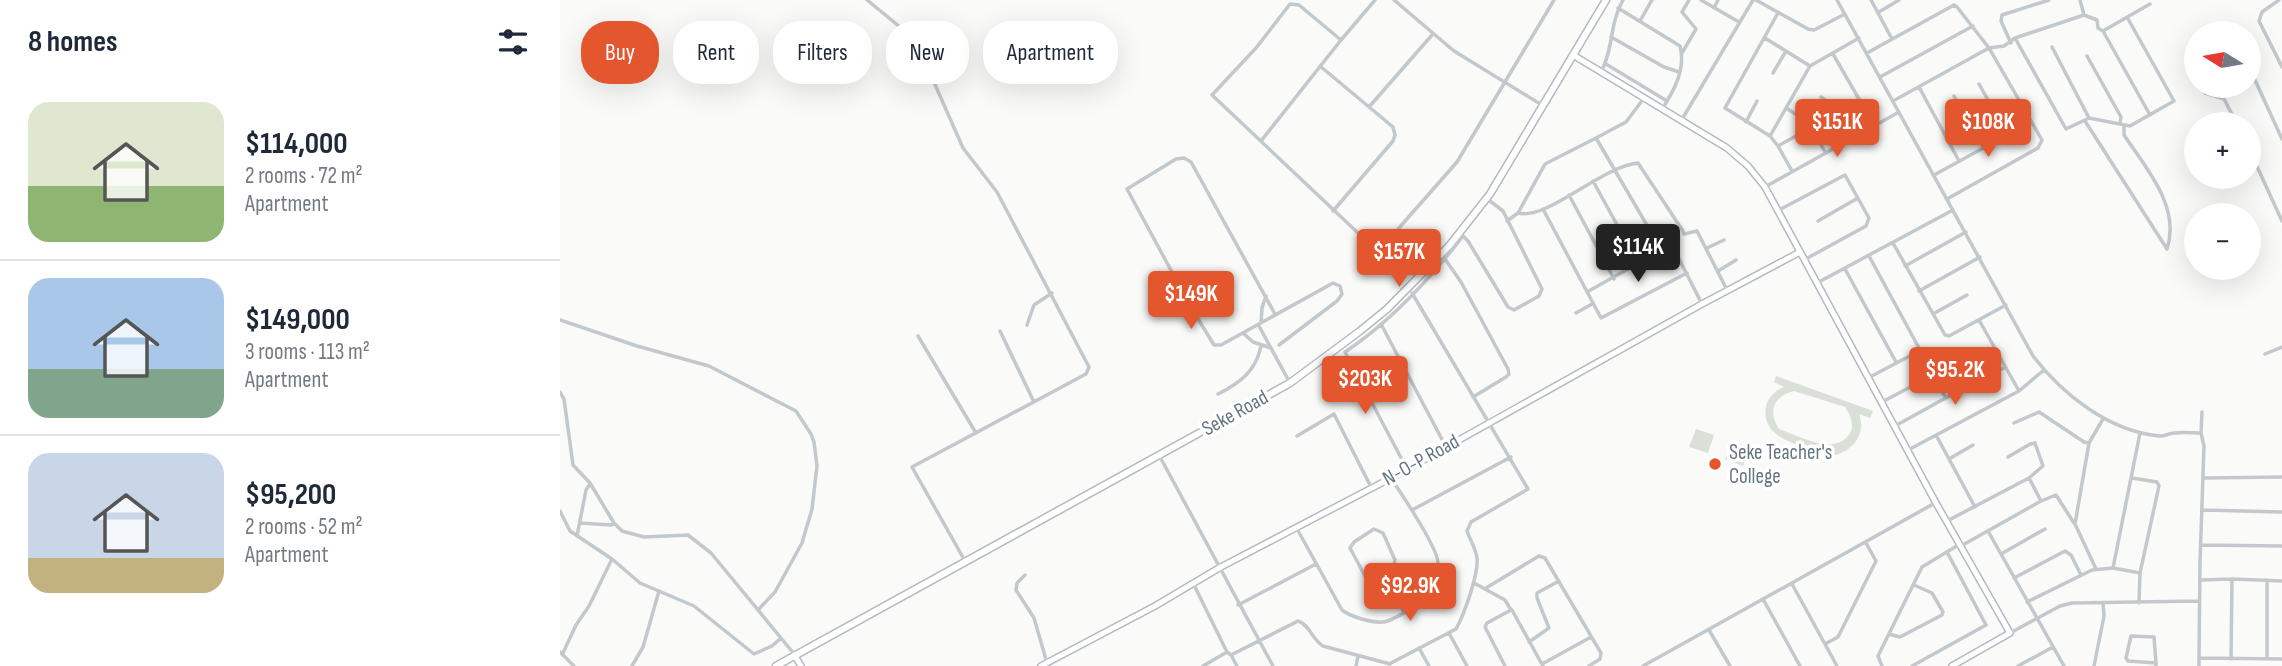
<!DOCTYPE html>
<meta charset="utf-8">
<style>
body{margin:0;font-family:"Sofia Sans Condensed",sans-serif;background:#f6f6f7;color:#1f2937;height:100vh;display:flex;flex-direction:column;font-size:26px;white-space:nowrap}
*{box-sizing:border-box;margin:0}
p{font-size:23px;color:#747a83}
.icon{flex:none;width:38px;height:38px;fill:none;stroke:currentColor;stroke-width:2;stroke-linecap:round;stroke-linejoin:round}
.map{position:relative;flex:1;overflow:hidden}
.drawer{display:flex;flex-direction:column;background:#fff;width:560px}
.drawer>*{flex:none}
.banner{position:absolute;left:21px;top:21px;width:665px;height:63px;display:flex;gap:14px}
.needle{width:46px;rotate:281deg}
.controls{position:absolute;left:1624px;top:21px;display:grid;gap:14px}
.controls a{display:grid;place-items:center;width:77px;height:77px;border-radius:50%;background:#fff;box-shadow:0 7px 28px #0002;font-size:35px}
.price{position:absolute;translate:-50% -60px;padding:0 16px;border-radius:7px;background:#e4572e;color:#fff;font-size:23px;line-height:46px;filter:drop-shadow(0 2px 4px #0008)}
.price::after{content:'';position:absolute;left:50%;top:42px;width:21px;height:16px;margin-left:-10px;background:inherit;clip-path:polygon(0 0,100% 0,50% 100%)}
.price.on{background:#222;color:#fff}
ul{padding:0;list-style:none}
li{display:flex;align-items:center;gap:21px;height:175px;padding:0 28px}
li+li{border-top:2px solid #e0e1e3}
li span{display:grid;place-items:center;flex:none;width:196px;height:140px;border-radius:21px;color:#555}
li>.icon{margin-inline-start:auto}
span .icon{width:84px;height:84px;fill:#fffc;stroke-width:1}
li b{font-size:30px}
h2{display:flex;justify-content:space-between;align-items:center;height:84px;padding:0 28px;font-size:30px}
.pill{padding:0 24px;border-radius:28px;background:#fff;box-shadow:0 7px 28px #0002;font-size:24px;line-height:63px}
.pill.on{background:#e4572e;color:#fff}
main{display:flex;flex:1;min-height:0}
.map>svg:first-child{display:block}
.green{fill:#dadfd7;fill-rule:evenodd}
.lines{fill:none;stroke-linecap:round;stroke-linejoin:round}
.secondary-casing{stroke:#b3babf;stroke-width:8}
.primary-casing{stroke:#b5babe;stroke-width:9}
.street{stroke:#c3c8cc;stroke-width:3.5}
.secondary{stroke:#fff;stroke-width:5}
.primary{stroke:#fff;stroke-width:6}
.poi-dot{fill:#e4572e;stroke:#fff;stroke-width:2.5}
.labels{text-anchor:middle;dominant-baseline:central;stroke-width:7;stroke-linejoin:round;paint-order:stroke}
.street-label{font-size:21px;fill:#657683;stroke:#fff}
.poi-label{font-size:21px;fill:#657683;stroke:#fff;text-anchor:start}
</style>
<main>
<section class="drawer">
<h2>8 homes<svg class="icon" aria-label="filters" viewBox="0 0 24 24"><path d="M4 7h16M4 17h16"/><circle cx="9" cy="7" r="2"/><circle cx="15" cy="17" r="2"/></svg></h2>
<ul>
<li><span style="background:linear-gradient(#dfe7d0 60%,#8fb573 0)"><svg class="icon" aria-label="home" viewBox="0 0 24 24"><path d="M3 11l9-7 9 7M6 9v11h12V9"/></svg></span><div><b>$114,000</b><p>2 rooms · 72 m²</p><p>Apartment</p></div></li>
<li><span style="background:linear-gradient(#a9c7e8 65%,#7fa58c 0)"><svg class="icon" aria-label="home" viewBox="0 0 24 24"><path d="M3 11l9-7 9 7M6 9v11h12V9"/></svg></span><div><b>$149,000</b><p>3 rooms · 113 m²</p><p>Apartment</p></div></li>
<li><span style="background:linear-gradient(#c9d6e8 75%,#c2b280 0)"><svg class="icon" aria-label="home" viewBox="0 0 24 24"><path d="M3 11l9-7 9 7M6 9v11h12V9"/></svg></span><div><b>$95,200</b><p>2 rooms · 52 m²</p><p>Apartment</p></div></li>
</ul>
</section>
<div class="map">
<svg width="1722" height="666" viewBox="0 0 1722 666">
<rect width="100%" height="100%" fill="#fafaf8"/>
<path class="green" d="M1216 376 1313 411 1310 418 1299 414C1306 433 1295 449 1276 455 1250 447 1200 443 1206 407 1208 397 1216 390 1224 387L1214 382ZM1234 391 1285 407C1290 415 1295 424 1290 433 1276 457 1239 436 1219 429 1207 411 1214 396 1234 391Z
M1136 429 1154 435 1148 453 1129 447Z
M1171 441 1190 447 1183 466 1165 459Z"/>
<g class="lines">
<defs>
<path id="secondary" d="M1013 55 1167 148 1188 166 1205 187 1376 503 1450 633 1392 666
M235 656 241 666
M481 666 595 606 659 568 831 478 1142 304 1240 252"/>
<path id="primary" d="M216 666 730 383 800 331 827 309 889 246 930 194 1046 0"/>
</defs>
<use href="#secondary" class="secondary-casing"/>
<use href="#primary" class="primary-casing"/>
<path class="street" d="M307 0 340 27 353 44 373 80 403 148 437 192 529 367 526 374 352 467 405 561
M815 0 781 40 739 5 730 4 696 48 652 95 815 249 824 245 897 162 994 0
M834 0 894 51 982 105
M1141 0 1179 22
M1196 0 1248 29 1254 30 1285 14
M1277 0 1473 356C1503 395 1549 431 1599 436 1605 437 1608 433 1614 433 1623 432 1633 433 1641 433
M1311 0 1332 39
M1520 0 1524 15
M1719 0 1702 12 1699 21 1722 67
M1058 8 1120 46C1126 69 1114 91 1102 109
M1154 8 1158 0
M1319 12 1339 0
M1218 13 1165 108 1210 136 1218 146 1232 171
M1080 21 1092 0
M1543 31 1590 4
M1051 37 1104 67 1119 72
M1205 38 1250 66
M1455 38 1524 15 1537 20 1538 28 1543 31 1590 115
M1451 43 1441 21 1442 15 1489 0
M1492 47 1529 118
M1122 53 1136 29 1122 12 1129 0
M1307 53 1394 5 1397 7 1429 48 1444 46 1455 38 1506 129 1529 118 1570 126 1614 101 1567 17
M1273 54 1314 125
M1527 56 1561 117 1560 123
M1046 64 1107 101
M760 66 833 127 835 135 833 141 773 211
M1689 67 1722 139
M1041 72C1054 48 1049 25 1063 0
M1213 73 1226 51
M1320 77 1413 26
M1419 84 1447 134
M1359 87 1399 161
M1645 93 1664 99 1677 124
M1394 96 1424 148
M1261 97 1268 102 1289 138
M1084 98 1066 122 1036 138 1102 251
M1333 101 1429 48 1482 140 1478 148 1387 199
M809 107 872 35
M1226 108 1248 122 1265 152
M1121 121 1193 0
M1525 121 1607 249
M1186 122 1197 101
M1564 125V135C1586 168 1621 207 1607 249
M1210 136 1250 66 1299 38
M701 141 781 40
M1218 146 1252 127
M1689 149 1722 221
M1374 175 1471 122
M1033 181 1079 265
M1205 187 1339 112
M1009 195 1054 279
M983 209 1041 318 1127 273
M1219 210 1285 175 1309 218 1306 226 1244 260
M958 213 985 164 1036 138
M947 221 958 213C987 221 1042 166 1078 163L1123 231 1124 234 1137 231 1167 290
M1258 221 1298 198
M1333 243 1385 335 1389 336 1446 305
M1147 248 1164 240
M885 259 901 282 948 369 949 374 946 377 913 397
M1345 266 1406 232
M1285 269 1336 362
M1158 271 1176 260
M1257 283 1393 210
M1359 291 1420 257
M1027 292 1107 247 1114 249 1142 304
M1016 313 1032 304
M715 314 631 162 624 158 616 159 567 189 632 309 654 345H661L773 283 780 286 782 294 777 301 719 345
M1373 314 1407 295
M0 320 77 346 149 366 236 411 251 434 254 442 257 466 252 509 242 543 215 592 198 610
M701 323 702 308 706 296
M821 324 886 447
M467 325 474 305 492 293
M699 326 730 383
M440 331 474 402
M683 333 693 342 711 348
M358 336 416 433
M1705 354 1722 347
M1407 356 1420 379
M1308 378 1359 351V348L1309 256
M1459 391 1484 370
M0 392 4 399 13 465 30 483 54 523 62 531 84 537 128 535 151 553 235 655
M658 394C680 383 696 371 701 346
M1322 402 1371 376 1375 377 1385 397
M1642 412 1641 433 1644 446 1640 562 1639 658 1722 659
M1454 423 1479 412 1524 442 1529 443 1543 419
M1335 426 1420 379 1444 368
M1376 435 1415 507
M737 436 774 414 811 487
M1529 443 1515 524 1536 569
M1348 450 1459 391 1419 320
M599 455 713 666
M1389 459 1413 445
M847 469 785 352C830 322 870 279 903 236L908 241 948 307 954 310 979 296 982 289 943 211 930 201
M1572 478 1597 482 1599 486 1580 573 1579 603
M1644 478 1722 477
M1481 501 1496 495 1514 523
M852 510 951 457
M1643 510 1722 512
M0 511 10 531 52 559 80 583 134 606 194 654 212 646 220 639
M1387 521 1469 478 1483 466 1475 443 1470 444 1448 457
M20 523 51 525 54 523
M736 527 782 610C791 617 812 623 823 622 830 622 861 604 865 599 870 591 877 573 878 563 878 548 841 493 831 478
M814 529 823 533 835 560 832 576 822 582 805 576 790 548 794 542Z
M1428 531 1504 666
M17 536 26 490 30 484
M1642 545 1722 546
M1401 546 1481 501 1469 478
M1441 554 1485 529
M1580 573 1553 568 1580 433
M465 575 457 583 456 590 474 618 487 663
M1454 578 1505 551 1511 555 1521 575
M1672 579 1722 581
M1640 580 1672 579 1671 659
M1707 580V659
M826 581 844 612
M633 583 667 652 671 655 677 666
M914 583 945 600 951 610 927 623 925 627 945 666
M1232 584 1277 666
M926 588 979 556 985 558 1041 653 1040 659 1029 666
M1203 599 1240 666
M1467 602 1532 570 1553 568
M678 605 756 564
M952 610 983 666
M1149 630 1170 666
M889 633 907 666
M1450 633 1500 606 1512 603 1639 601
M1329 634 1340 637 1382 615 1383 612 1372 593 1354 585
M969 642 989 628 977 598V593L999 581
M1265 644 1278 637 1316 561 1306 543
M859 648 869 666
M0 652 14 666
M3 653 16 625 29 606 52 559
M671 655 738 621C749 624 752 639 763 646L830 664
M829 664 896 629C904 615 919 573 917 558 916 549 910 540 907 531L911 522 968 489 852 293
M982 664 1031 637
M72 666 83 647 99 591
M643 666 667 652
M796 666 798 656
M1083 666 1375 503
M1322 666 1318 656 1362 567 1400 544
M1352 666 1426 625 1387 552
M1458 666 1493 647
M1534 666 1544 616 1543 603
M1596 666V663L1594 637 1571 636 1566 658 1568 661 1596 663
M1639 666V658"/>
<use href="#secondary" class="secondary"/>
<use href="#primary" class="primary"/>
</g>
<circle class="poi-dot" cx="1155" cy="464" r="7"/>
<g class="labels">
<g class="street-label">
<text transform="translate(675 413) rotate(-29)">Seke Road</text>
<text transform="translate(861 460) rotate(-29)">N-O-P Road</text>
</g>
<g class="poi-label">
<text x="1169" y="452">Seke Teacher's<tspan x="1169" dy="24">College</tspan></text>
</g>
</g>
</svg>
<div class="controls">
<a><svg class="needle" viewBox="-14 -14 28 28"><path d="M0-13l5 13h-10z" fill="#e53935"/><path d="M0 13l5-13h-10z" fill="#747a83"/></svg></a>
<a>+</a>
<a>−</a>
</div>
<b class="price" style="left:1277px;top:159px">$151K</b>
<b class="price" style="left:1428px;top:159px">$108K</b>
<b class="price on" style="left:1078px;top:284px">$114K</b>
<b class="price" style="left:839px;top:289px">$157K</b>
<b class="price" style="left:631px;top:331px">$149K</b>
<b class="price" style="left:1395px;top:407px">$95.2K</b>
<b class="price" style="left:805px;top:416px">$203K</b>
<b class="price" style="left:850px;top:623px">$92.9K</b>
<div class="banner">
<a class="pill on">Buy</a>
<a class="pill">Rent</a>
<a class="pill">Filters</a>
<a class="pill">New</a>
<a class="pill">Apartment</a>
</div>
</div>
</main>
